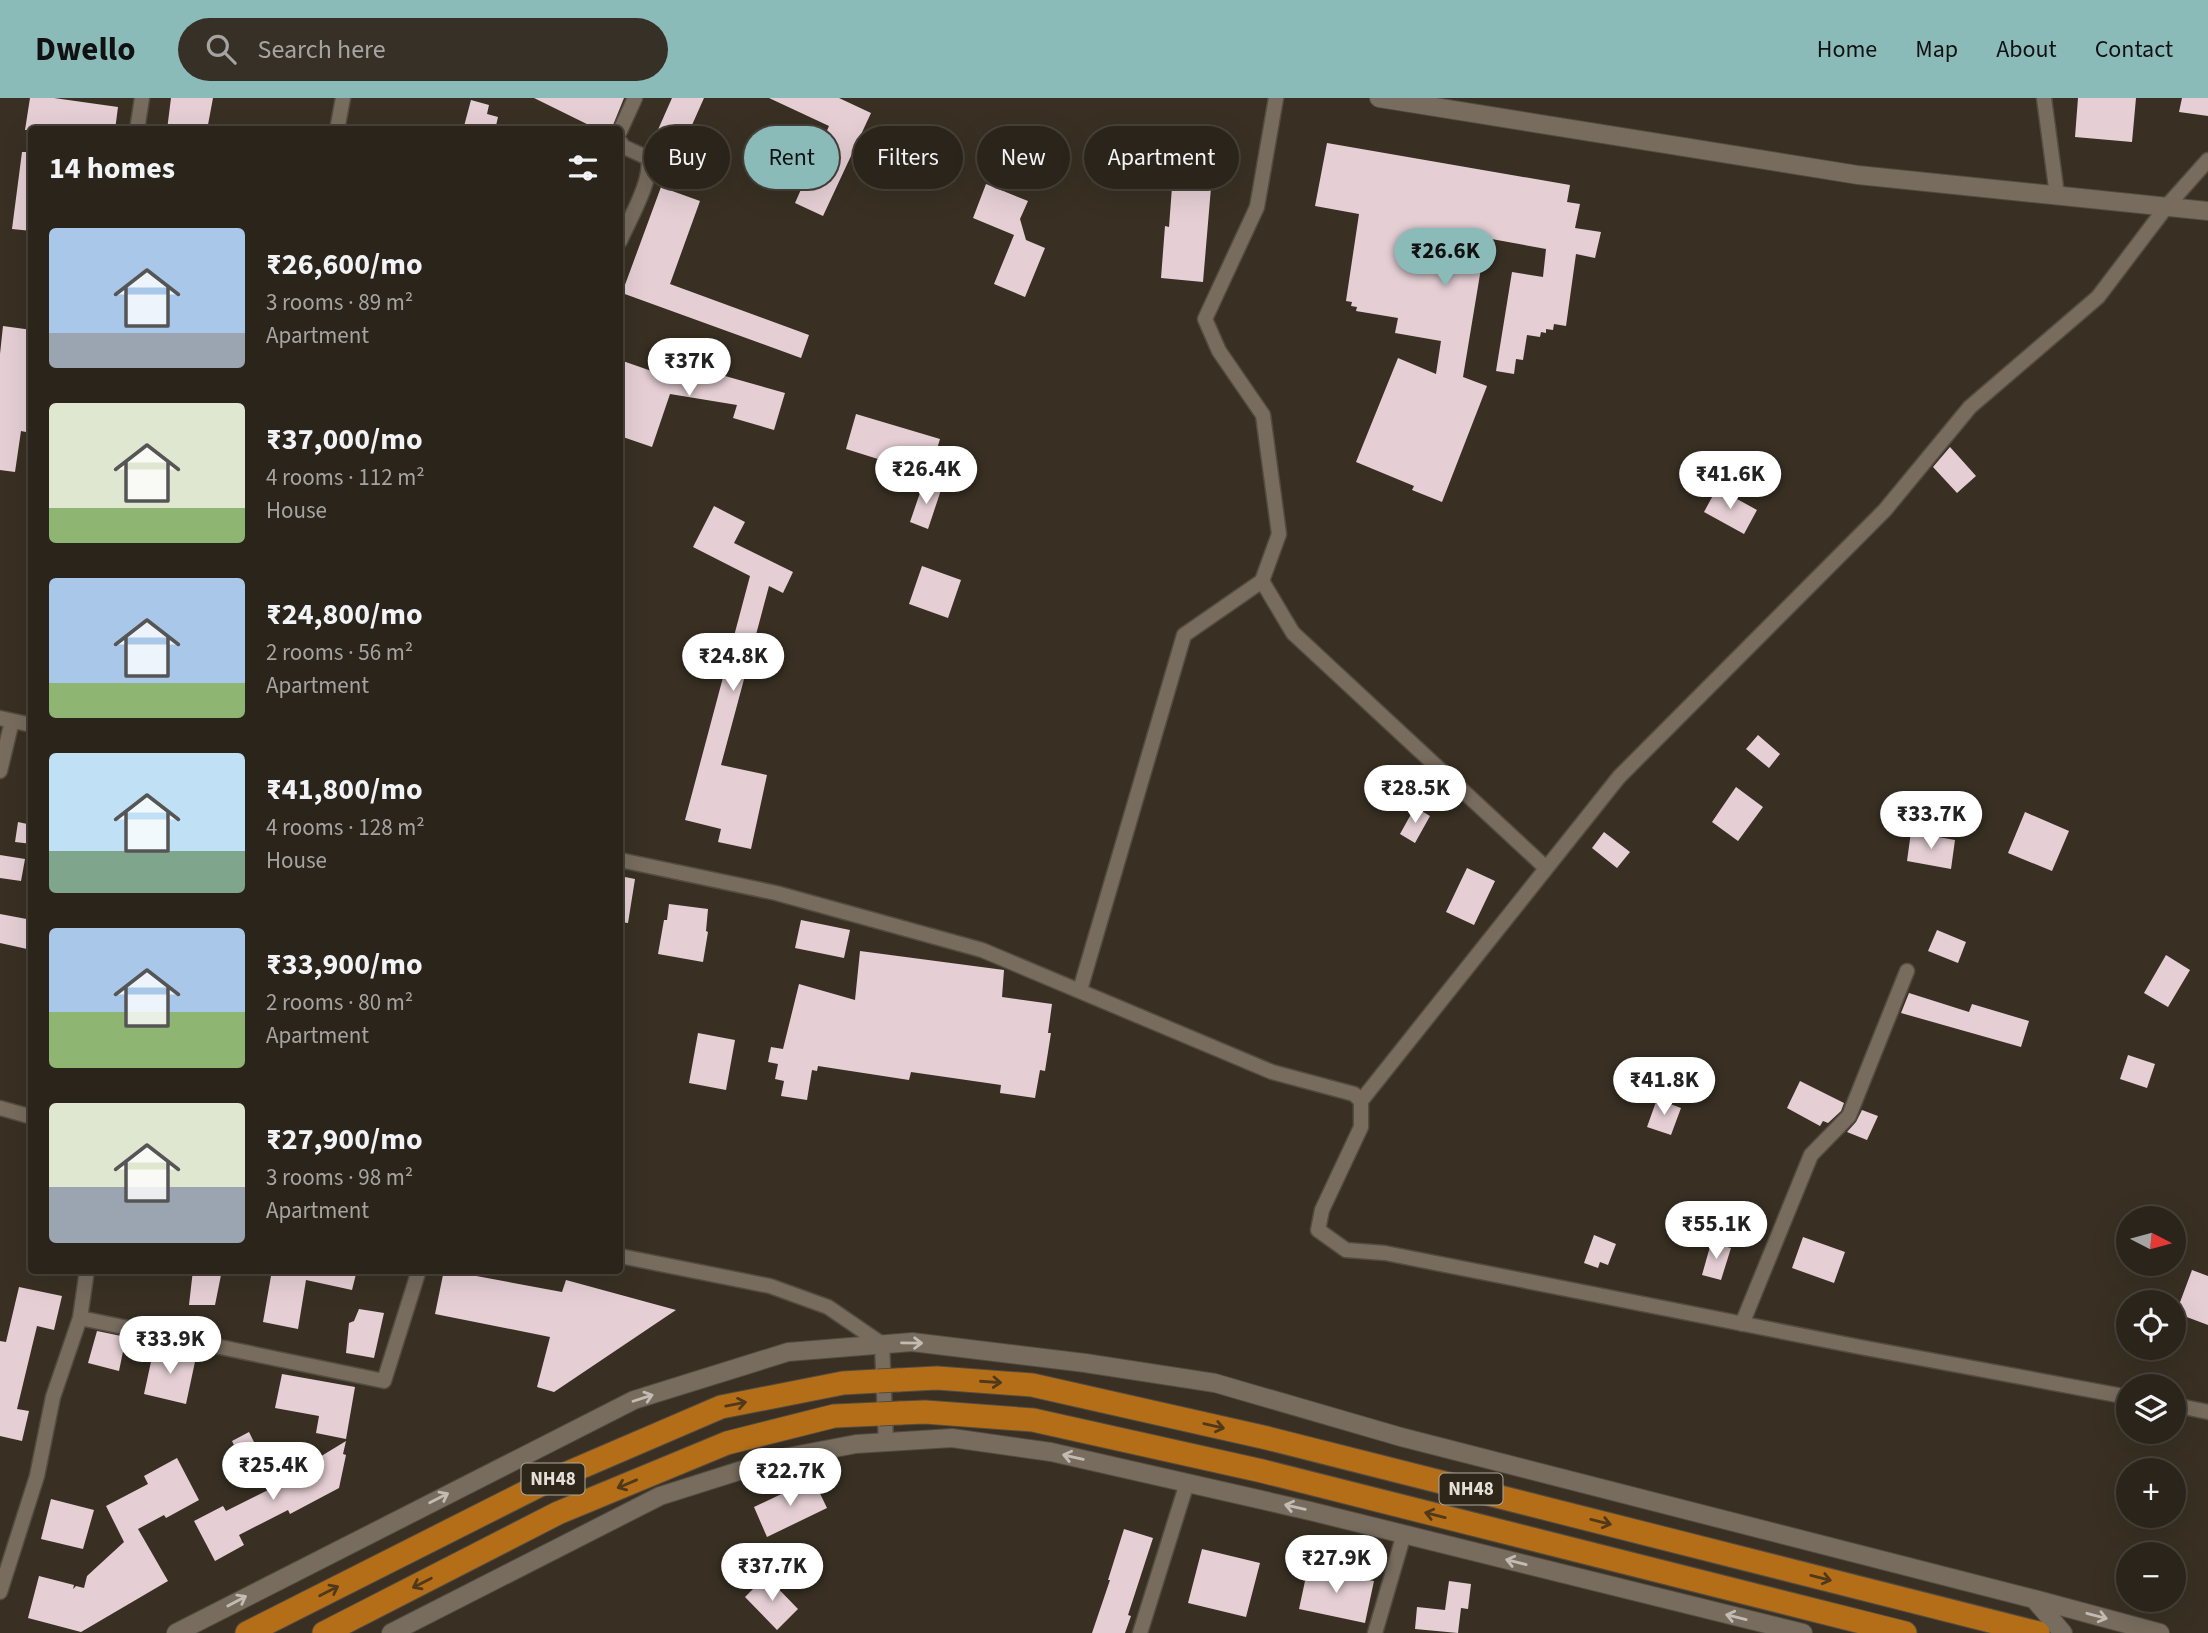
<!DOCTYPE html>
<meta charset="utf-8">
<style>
body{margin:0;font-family:"Source Sans 3",sans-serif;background:#373027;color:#f1f3f6;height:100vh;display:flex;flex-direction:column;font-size:26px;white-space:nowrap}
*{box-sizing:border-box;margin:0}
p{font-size:23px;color:#a6a4a2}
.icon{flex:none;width:38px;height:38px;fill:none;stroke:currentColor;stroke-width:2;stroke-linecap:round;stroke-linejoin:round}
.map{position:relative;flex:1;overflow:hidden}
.drawer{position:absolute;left:28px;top:28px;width:595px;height:1148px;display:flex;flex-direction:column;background:#2b241a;border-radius:7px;box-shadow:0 7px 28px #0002,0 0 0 2px #474139}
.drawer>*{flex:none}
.banner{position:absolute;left:644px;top:28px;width:665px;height:63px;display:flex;gap:14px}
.needle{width:46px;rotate:96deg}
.fabs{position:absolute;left:2116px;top:1108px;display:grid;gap:14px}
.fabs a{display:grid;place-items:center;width:70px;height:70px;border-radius:50%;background:#2b241a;box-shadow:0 7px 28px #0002,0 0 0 2px #474139;font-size:35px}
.price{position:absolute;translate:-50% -60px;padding:0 16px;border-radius:24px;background:#fff;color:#222;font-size:23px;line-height:46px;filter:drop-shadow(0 2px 4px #0008)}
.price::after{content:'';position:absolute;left:50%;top:42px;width:21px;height:16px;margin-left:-10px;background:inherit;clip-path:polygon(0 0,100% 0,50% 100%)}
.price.selected{background:#8bbbb9;color:#111}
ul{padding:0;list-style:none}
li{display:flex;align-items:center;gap:21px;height:175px;padding:0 21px}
li span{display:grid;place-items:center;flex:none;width:196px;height:140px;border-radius:7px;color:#555}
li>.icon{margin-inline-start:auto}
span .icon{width:84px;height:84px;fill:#fffc;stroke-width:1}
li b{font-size:30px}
h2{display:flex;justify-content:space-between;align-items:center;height:84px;padding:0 21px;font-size:30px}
.tag{padding:0 24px;border-radius:32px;background:#2b241a;box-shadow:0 7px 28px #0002,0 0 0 2px #474139;font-size:24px;line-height:63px}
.tag.selected{background:#8bbbb9;color:#111}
header{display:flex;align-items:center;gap:42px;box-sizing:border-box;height:98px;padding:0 35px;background:#8bbbb9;color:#111}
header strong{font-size:33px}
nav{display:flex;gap:38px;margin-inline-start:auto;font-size:24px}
.search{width:490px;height:63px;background:#373027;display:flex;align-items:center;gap:18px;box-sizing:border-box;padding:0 24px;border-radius:38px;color:#a6a4a2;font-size:26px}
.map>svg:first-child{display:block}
.building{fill:#e5cfd5}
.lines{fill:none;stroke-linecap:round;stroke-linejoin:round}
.minor-casing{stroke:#534c41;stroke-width:17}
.tertiary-casing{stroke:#534c41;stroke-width:20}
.trunk-casing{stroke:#534c41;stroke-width:25}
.minor{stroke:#776c5e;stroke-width:14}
.tertiary{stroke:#776c5e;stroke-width:18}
.trunk{stroke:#b46e18;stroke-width:23}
.trunk-bridge-casing{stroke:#534c41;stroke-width:25;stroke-linecap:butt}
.trunk-bridge{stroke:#b46e18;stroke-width:23}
.oneway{stroke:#c4bcb3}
.oneway2{stroke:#50381a}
.labels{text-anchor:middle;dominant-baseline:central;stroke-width:7;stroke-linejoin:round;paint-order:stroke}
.shield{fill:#2f261a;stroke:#aea89e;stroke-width:2}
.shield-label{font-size:19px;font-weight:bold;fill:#e5dfd7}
</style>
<header>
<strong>Dwello</strong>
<div class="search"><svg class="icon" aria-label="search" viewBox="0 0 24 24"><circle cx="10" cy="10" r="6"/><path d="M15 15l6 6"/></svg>Search here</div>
<nav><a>Home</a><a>Map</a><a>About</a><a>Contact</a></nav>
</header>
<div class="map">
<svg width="2208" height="1535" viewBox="0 0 2208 1535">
<rect width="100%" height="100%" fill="#393023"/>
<path class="building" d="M30 0H54L118 9 115 32H25Z
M171 0H213L207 32H167Z
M534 0H624L611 32H599Z
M672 0H704L692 27 703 32 691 60 653 43Z
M769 0H839L871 15 823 118 795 105 829 28Z
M2078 0H2136L2132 44 2075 39Z
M2182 0H2208V18L2179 14Z
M471 2 489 7 487 16 498 19 495 32H463Z
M1327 45 1570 87 1567 104 1580 106 1575 130 1601 134 1595 160 1576 156 1566 228 1554 226 1553 232 1546 231V235L1541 234 1540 239 1527 237 1523 262 1516 261 1514 276 1496 273 1512 174 1543 179 1546 151 1486 140 1463 279 1487 288 1442 404 1412 392 1414 388 1356 364 1398 260 1436 276 1441 243 1395 235 1398 220 1356 213 1357 209 1351 208 1352 204 1346 203 1359 116 1315 108Z
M22 54H32V133L12 131Z
M1188 64 1213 66 1203 184 1161 180 1165 128 1169 129 1172 89 1180 90Z
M986 86 1028 103 1020 121 1026 142 1045 150 1025 199 994 186 1014 137 973 120Z
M661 89 700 103 670 186 809 237 801 260 622 195Z
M3 228 32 232V292L26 334 21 333 15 374 0 372V256Z
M620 262 683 284 686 265 726 271 725 278 785 295 774 332 733 320 737 307 670 296 652 349 620 338Z
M856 316 940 341 929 377 846 351Z
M1950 349 1976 378 1957 395 1933 369Z
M923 386 941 392 928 431 910 424Z
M1717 390 1757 412 1744 436 1704 414Z
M714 408 745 424 734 445 793 474 783 495 769 488 721 667 767 677 751 751 718 744 721 731 685 722 750 478 693 449Z
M922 468 961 482 948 520 909 506Z
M1758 637 1780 656 1769 670 1746 651Z
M1736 689 1763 709 1738 743 1712 724Z
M1415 709 1430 718 1415 745 1400 736Z
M2025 714 2069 733 2052 773 2008 755Z
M18 724 32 727V746L15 744Z
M1604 734 1630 754 1617 770 1592 750Z
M1911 734 1955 742 1951 771 1907 763Z
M0 757 25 761 21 783 0 780Z
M1467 770 1495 783 1474 827 1446 814Z
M620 778 635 781 628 825 620 824Z
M669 806 708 811 706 833 708 834 703 864 658 856 664 822H667Z
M0 816 32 822 27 851 0 845Z
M801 822 850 832 844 860 795 850Z
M1937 832 1966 844 1958 865 1928 853Z
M860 853 1004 872 1002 899 1052 906 1048 935H1051L1045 973 1040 972 1035 1000 1000 995 1001 987 911 974 909 982 818 968 817 973 812 972 807 1002 781 998 784 983 775 981 778 966 768 964 771 949 783 951 799 886 855 902Z
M2166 857 2190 872 2168 909 2144 895Z
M1909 895 1969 914 1972 906 2029 923 2021 949 1901 915Z
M698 935 735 942 726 992 689 985Z
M2128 957 2155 966 2147 990 2120 981Z
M1800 983 1844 1005 1841 1013 1828 1025 1823 1023 1820 1028 1787 1010Z
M1657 1001 1681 1010 1671 1037 1647 1029Z
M1862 1012 1878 1018 1867 1042 1847 1034 1856 1024Z
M1594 1137 1616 1146 1608 1167 1600 1164 1598 1170 1584 1165Z
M1803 1139 1845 1154 1834 1185 1792 1170Z
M1711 1145 1731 1150 1721 1182 1702 1177Z
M193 1172H222L215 1207H189Z
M272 1172H357L352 1192 306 1182 298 1231 263 1224Z
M444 1172 562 1194 566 1182 676 1212 554 1294 537 1289 550 1239 435 1216Z
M2192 1172 2208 1178V1227L2176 1215Z
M19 1189 62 1198 54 1232 37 1228 17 1311 29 1313 22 1343 0 1338V1243L6 1244Z
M359 1211 384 1215 374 1260 346 1255 349 1225 354 1223Z
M97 1233 126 1239 119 1273 88 1265Z
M154 1250 196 1259 186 1306 144 1296Z
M282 1276 355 1289 346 1341 316 1335 319 1318 275 1310Z
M249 1334 258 1352 241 1362 232 1343Z
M346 1343 343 1356 346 1357 339 1390 290 1416 288 1412 239 1437 244 1447 215 1463 194 1423 223 1408 226 1413 276 1388 271 1380 298 1366 300 1371Z
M177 1360 199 1402 166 1420 164 1417 138 1431 168 1483 81 1534 28 1520 39 1478 74 1487 73 1491 76 1488 84 1490 87 1478 124 1444 106 1408 148 1386 144 1378Z
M813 1381 827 1410 767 1439 754 1409Z
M51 1401 94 1412 83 1451 41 1441Z
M1124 1431 1153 1440 1128 1517 1131 1518 1125 1535H1092L1110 1482H1108Z
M1202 1451 1260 1465 1246 1519 1188 1505Z
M1308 1469 1374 1483 1365 1525 1299 1511Z
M766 1478 798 1511 777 1532 745 1499Z
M1449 1483 1471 1486 1468 1511 1461 1510 1458 1535 1415 1531 1417 1509 1445 1512Z"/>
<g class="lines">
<defs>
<path id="minor" d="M2044 0 2057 97
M137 32 142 0
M337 32 343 0
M620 33 635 0
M620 44 624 49 648 60C653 82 629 122 620 143
M1262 483 1293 535 1546 770
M0 620 32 627
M0 673 12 623
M620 762 776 795 982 852 1272 974 1354 996 1361 1003V1029L1322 1112 1318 1132 1346 1152 1385 1155 1860 1249 2128 1299
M1080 892 1184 537 1262 483 1279 436 1263 317 1219 253 1205 221 1257 109 1276 0
M1361 1003 1619 679 1885 412 1970 309 2098 199 2167 108 2208 62
M0 1010 32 1019
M620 1158 770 1188 828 1209 882 1246 886 1344
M87 1172 80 1220 384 1283 419 1172
M1742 1226 1811 1057 1849 1018 1907 873
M2174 1307 2208 1314
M0 1494 37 1378 53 1299 80 1220
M1140 1535 1187 1385
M1375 1535 1404 1436"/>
<path id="tertiary" d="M1379 0 1858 77 2208 113
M2034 1501 2160 1535
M176 1535 634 1302 788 1254 912 1244 1085 1265 1215 1285 1401 1339 2034 1501 2063 1535
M391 1535 660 1398 777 1361 856 1346 952 1340 1051 1354 1310 1413 1803 1535"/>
<path id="trunk" d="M898 1282 937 1280 1032 1287 1267 1340 2038 1535
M900 1315 925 1314 1033 1322 1262 1373 1905 1535
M247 1535 542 1386 721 1309 843 1285 878 1283
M324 1535 558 1415 727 1345 834 1318 879 1316"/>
</defs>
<use href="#minor" class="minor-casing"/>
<use href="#tertiary" class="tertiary-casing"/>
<use href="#trunk" class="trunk-casing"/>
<use href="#minor" class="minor"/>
<use href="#tertiary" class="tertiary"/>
<use href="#trunk" class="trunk"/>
<defs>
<path id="trunk-bridge" d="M878 1283 898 1282
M879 1316 900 1315"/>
</defs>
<use href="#trunk-bridge" class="trunk-bridge-casing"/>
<use href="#trunk-bridge" class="trunk-bridge"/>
</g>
<defs><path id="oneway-shaft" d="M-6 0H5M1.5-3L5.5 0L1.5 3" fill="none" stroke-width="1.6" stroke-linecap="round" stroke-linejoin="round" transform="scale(1.75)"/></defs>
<g class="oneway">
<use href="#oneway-shaft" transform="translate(912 1245) rotate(1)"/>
<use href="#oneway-shaft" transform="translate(643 1300) rotate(-18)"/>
<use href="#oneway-shaft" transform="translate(1073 1359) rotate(-167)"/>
<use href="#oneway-shaft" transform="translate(439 1400) rotate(-27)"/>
<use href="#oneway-shaft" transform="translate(1295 1409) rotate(-167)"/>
<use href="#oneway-shaft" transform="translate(1516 1464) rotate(-166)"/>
<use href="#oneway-shaft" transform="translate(237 1503) rotate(-28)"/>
<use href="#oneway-shaft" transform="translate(2097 1518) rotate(15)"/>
<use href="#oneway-shaft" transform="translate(1736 1519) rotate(-166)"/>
</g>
<g class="oneway2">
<use href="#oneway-shaft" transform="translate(991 1284) rotate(4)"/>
<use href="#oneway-shaft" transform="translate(736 1306) rotate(-11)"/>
<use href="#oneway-shaft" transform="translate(1214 1328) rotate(13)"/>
<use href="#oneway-shaft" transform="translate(627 1386) rotate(157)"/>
<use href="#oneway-shaft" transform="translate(1435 1417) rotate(-166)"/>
<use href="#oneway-shaft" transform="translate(1601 1424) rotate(14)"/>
<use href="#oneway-shaft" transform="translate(1821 1480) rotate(14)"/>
<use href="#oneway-shaft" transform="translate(422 1485) rotate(153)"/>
<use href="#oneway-shaft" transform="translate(329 1493) rotate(-27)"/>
</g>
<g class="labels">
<g class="shield">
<rect x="521.5" y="1365.5" width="63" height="31" rx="5"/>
<rect x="1439.5" y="1375.5" width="63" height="31" rx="5"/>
</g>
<g class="shield-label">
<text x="553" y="1381">NH48</text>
<text x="1471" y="1391">NH48</text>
</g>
</g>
</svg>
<div class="fabs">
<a><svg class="needle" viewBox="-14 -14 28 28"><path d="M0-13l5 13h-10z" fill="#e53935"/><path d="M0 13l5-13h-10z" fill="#a6a4a2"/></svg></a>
<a><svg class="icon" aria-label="locate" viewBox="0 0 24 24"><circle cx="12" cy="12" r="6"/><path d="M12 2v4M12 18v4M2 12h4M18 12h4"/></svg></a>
<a><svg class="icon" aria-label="layers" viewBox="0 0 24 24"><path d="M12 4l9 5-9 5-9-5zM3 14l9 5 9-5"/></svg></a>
<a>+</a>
<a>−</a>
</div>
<b class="price selected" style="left:1445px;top:190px">₹26.6K</b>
<b class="price" style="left:689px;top:300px">₹37K</b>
<b class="price" style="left:926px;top:408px">₹26.4K</b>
<b class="price" style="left:1730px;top:413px">₹41.6K</b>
<b class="price" style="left:733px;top:595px">₹24.8K</b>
<b class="price" style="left:1415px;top:727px">₹28.5K</b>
<b class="price" style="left:1931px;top:753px">₹33.7K</b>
<b class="price" style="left:1664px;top:1019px">₹41.8K</b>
<b class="price" style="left:1716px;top:1163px">₹55.1K</b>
<b class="price" style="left:170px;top:1278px">₹33.9K</b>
<b class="price" style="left:273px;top:1404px">₹25.4K</b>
<b class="price" style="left:790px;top:1410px">₹22.7K</b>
<b class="price" style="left:1336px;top:1497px">₹27.9K</b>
<b class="price" style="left:772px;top:1505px">₹37.7K</b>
<div class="banner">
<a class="tag">Buy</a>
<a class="tag selected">Rent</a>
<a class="tag">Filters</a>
<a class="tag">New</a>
<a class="tag">Apartment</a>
</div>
<section class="drawer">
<h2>14 homes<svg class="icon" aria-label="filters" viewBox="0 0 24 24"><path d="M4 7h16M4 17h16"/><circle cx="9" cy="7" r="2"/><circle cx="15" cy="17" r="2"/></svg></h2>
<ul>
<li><span style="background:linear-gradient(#a9c7e8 75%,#9aa5b1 0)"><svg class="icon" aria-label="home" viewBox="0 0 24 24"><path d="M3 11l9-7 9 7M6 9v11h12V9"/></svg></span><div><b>₹26,600/mo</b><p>3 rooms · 89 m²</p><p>Apartment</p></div></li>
<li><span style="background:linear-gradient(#dfe7d0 75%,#8fb573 0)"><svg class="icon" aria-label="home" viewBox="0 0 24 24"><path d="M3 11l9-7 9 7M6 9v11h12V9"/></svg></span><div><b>₹37,000/mo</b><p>4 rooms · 112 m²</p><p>House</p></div></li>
<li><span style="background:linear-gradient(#a9c7e8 75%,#8fb573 0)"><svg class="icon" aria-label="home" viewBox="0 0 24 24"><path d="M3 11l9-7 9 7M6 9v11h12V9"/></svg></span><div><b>₹24,800/mo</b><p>2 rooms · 56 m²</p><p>Apartment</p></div></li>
<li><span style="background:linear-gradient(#bfe0f5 70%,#7fa58c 0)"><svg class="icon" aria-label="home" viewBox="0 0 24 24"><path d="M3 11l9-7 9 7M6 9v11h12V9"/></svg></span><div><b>₹41,800/mo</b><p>4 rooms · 128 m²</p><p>House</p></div></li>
<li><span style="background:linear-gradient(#a9c7e8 60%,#8fb573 0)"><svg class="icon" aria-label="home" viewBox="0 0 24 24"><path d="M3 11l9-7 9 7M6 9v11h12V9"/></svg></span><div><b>₹33,900/mo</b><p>2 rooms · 80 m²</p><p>Apartment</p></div></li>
<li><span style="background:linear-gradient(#dfe7d0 60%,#9aa5b1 0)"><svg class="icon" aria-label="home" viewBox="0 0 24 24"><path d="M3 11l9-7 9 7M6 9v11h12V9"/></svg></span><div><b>₹27,900/mo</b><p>3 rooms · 98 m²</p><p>Apartment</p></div></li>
</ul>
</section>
</div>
